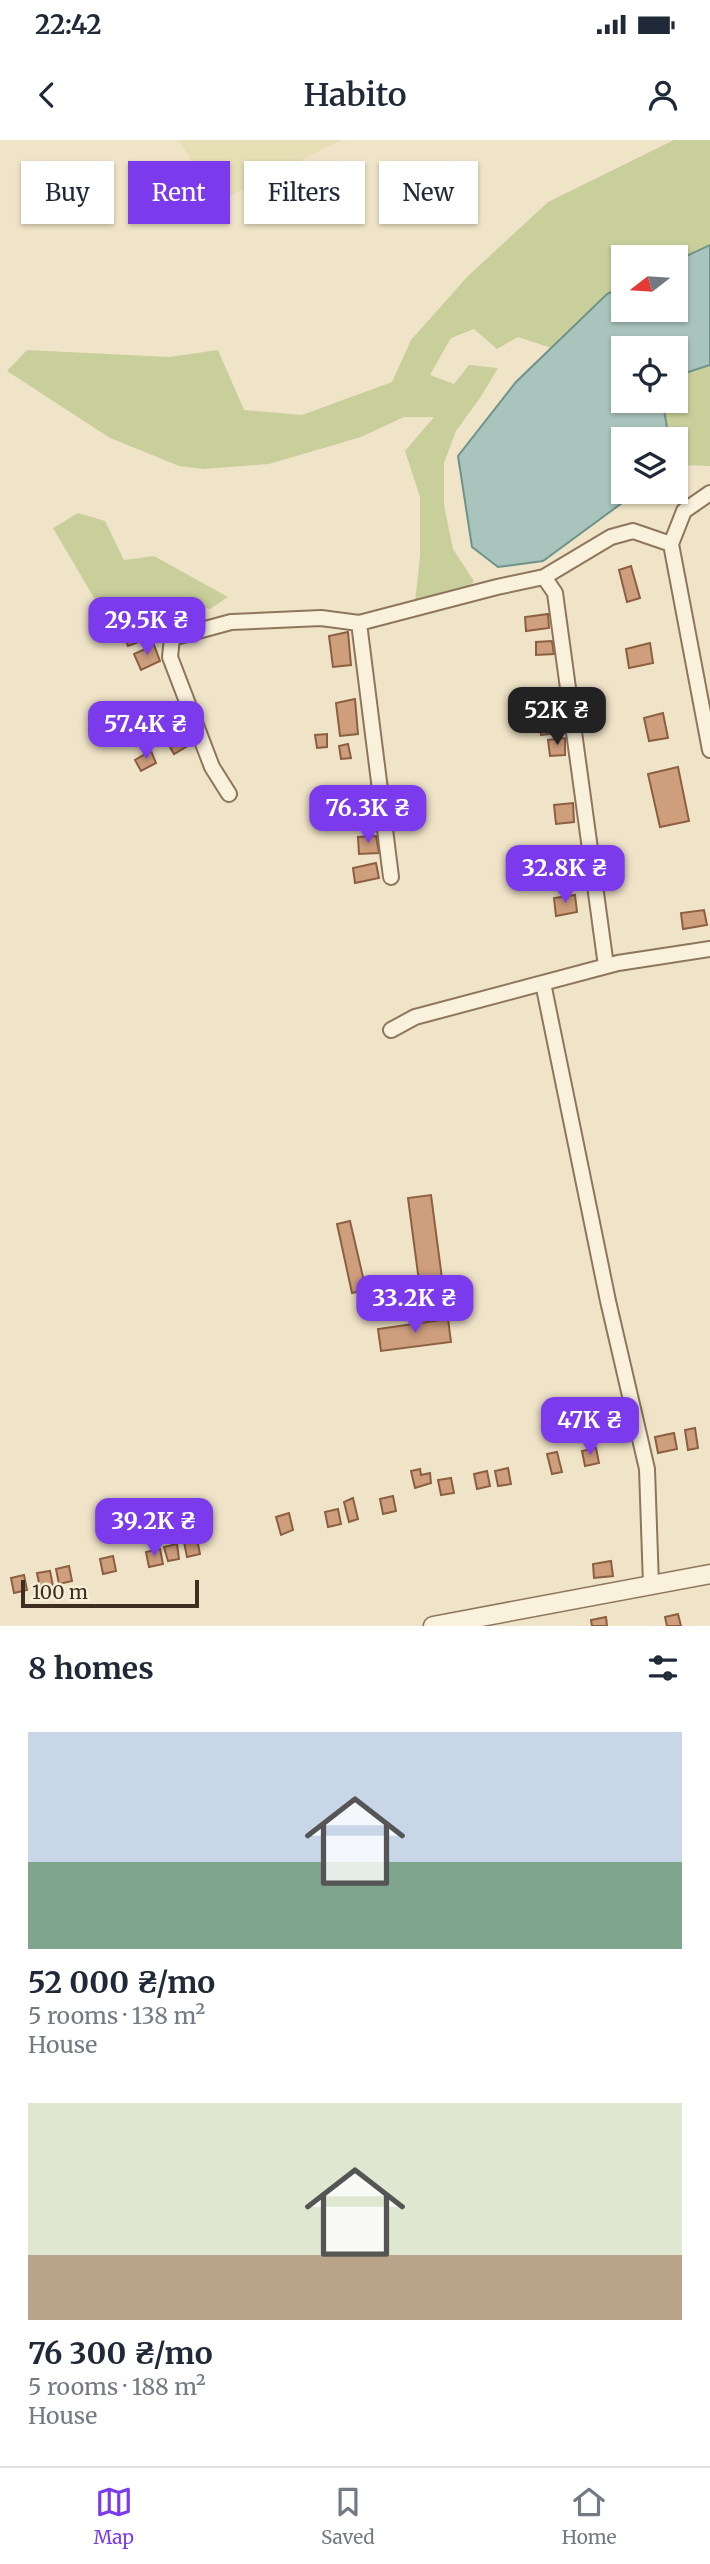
<!DOCTYPE html>
<meta charset="utf-8">
<style>
body{margin:0;font-family:Merriweather,serif;background:#f2f2f3;color:#1f2937;height:100vh;display:flex;flex-direction:column;font-size:26px;white-space:nowrap}
*{box-sizing:border-box;margin:0}
p{font-size:23px;color:#747a83}
.icon{flex:none;width:38px;height:38px;fill:none;stroke:currentColor;stroke-width:2;stroke-linecap:round;stroke-linejoin:round}
.map{position:relative;height:1486px;overflow:hidden}
.details{display:flex;flex-direction:column;background:#fff;flex:1}
.details>*{flex:none}
.banner{position:absolute;left:21px;top:21px;width:668px;height:63px;display:flex;gap:14px}
.needle{width:46px;rotate:253deg}
.fabs{position:absolute;left:611px;top:105px;display:grid;gap:14px}
.fabs a{display:grid;place-items:center;width:77px;height:77px;border-radius:0px;background:#fff;box-shadow:0 2px 5px #0004;font-size:35px}
.scale{position:absolute;left:21px;bottom:18px;width:178px;box-sizing:border-box;padding-left:7px;border:4px solid #3d2e20;border-top:0;font-size:19px;line-height:24px;white-space:nowrap;color:#3d2e20;-webkit-text-stroke:5px #f7eed8;paint-order:stroke}
.price{position:absolute;translate:-50% -60px;padding:0 16px;border-radius:14px;background:#7c3aed;color:#fff;font-size:23px;line-height:46px;filter:drop-shadow(0 2px 4px #0008)}
.price::after{content:'';position:absolute;left:50%;top:42px;width:21px;height:16px;margin-left:-10px;background:inherit;clip-path:polygon(0 0,100% 0,50% 100%)}
.price.current{background:#222;color:#fff}
ul{padding:0;list-style:none}
li{display:grid;align-content:center;gap:14px;height:371px;padding:0 28px}
li span{display:grid;place-items:center;height:217px;border-radius:0px;color:#555}
li>.icon{margin-inline-start:auto}
span .icon{width:126px;height:126px;fill:#fffc;stroke-width:1}
li b{font-size:30px}
h2{display:flex;justify-content:space-between;align-items:center;height:84px;padding:0 28px;font-size:30px}
.pill{padding:0 24px;border-radius:0px;background:#fff;box-shadow:0 2px 5px #0004;font-size:24px;line-height:63px}
.pill.current{background:#7c3aed;color:#fff}
.status{display:flex;justify-content:space-between;align-items:center;height:49px;padding:0 35px;background:#fff;direction:ltr}
.status svg{height:19px;fill:currentColor}
header{display:flex;justify-content:space-between;align-items:center;height:91px;padding:0 28px;background:#fff;font-size:32px;font-weight:600}
.dock{display:flex;justify-content:space-around;align-items:center;height:98px;border-top:2px solid #e0e1e3;background:#fff;font-size:19px;color:#747a83}
.dock a{display:grid;justify-items:center;gap:4px}
.dock .current{color:#7c3aed}
.map>svg:first-child{display:block}
.farmland{fill:#e6deb5}
.green{fill:#c9cf9b}
.water{fill:#a9c4bc;stroke:#6f938a;stroke-width:2}
.building{fill:#cf9f7d;stroke:#8d5f41;stroke-width:2}
.lines{fill:none;stroke-linecap:round;stroke-linejoin:round}
.minor-casing{stroke:#8d765c;stroke-width:18}
.tertiary-casing{stroke:#8d765c;stroke-width:21}
.minor{stroke:#faf1dc;stroke-width:14}
.tertiary{stroke:#faf1dc;stroke-width:18}
</style>
<div class="status"><b>22:42</b><svg viewBox="0 0 49 12"><path d="M0 12V9h3v3zM5 12V6h3v6zM10 12V3h3v9zM15 12V0h3v12zM26 1h20v11H26zM47 4h2v5h-2z"/></svg></div>
<header><svg class="icon" aria-label="back" viewBox="0 0 24 24"><path d="M15 5l-7 7 7 7"/></svg>Habito<svg class="icon" aria-label="person" viewBox="0 0 24 24"><circle cx="12" cy="8" r="4"/><path d="M4 21q1-7 8-7t8 7"/></svg></header>
<div class="map">
<svg width="710" height="1486" viewBox="0 0 710 1486">
<rect width="100%" height="100%" fill="#f0e4c8"/>
<path class="farmland" d="M178 0H341L219 61Z"/>
<path class="green" d="M674 0H710V105L676 121V117H623V146L607 154 551 208 518 197 497 209 474 189 451 198 430 235 454 244 469 225 498 228 480 258 456 291 444 323V365L453 409 474 441 458 466 414 471 420 416V357L405 311 434 277H404L361 297 269 324 203 329 179 326 110 298 7 231 27 210 169 217 218 210 244 270 302 275 392 242 411 200 468 136 548 62Z
M710 225V326L676 325V299H669L663 264 665 261H676C676 233 687 232 710 225Z
M78 373 105 381 124 420 154 416 228 457 210 469 171 462 154 474H124L97 463 53 388Z"/>
<path class="water" d="M710 105V225L685 233 676 246V208H623V261H665L663 264 669 299H623V352H637L543 421 498 427 472 407 458 316 516 242 607 154 623 146V170H676V121Z"/>
<path class="building" d="M631 426 640 458 627 462 619 430Z
M548 474 549 488 526 491 525 477Z
M132 483 135 490 146 486 150 498 128 506 121 487Z
M348 492 351 525 333 527 329 496Z
M552 501 554 514 536 515V502Z
M650 503 653 523 629 528 626 509Z
M154 505 160 521 141 530 134 514Z
M558 548V560L543 562 542 550Z
M355 559 358 594 340 596 336 563Z
M166 565 171 572 157 578 154 571Z
M663 573 668 598 649 601 644 578Z
M559 581 560 593 541 595 540 584Z
M183 590 191 604 174 614 166 600Z
M327 594V607L317 608 315 595Z
M565 598V615L550 616 548 600Z
M348 604 351 618 341 619 339 606Z
M151 611 156 623 141 631 135 620Z
M678 627 689 681 660 687 648 634Z
M369 653 372 671 352 674 349 656Z
M573 663 574 682 556 684 554 665Z
M376 696 379 713 359 714 358 697Z
M376 723 379 738 355 743 353 728Z
M575 755 577 772 556 776 554 758Z
M704 770 707 785 683 789 681 773Z
M431 1055 443 1146 420 1149 408 1058Z
M350 1081 366 1150 352 1153 337 1084Z
M448 1179 451 1202 381 1211 378 1189Z
M695 1288 698 1308 688 1310 685 1290Z
M674 1293 677 1309 658 1313 655 1297Z
M596 1308 599 1323 585 1326 582 1311Z
M557 1312 562 1332 552 1334 547 1314Z
M508 1328 511 1344 498 1346 495 1331Z
M420 1329 421 1335 430 1333 431 1343 415 1348 411 1331Z
M487 1331 490 1346 477 1349 474 1334Z
M451 1338 454 1353 441 1355 438 1340Z
M393 1356 396 1371 383 1374 380 1359Z
M353 1358 358 1379 349 1382 344 1362Z
M338 1369 341 1384 328 1387 325 1372Z
M289 1373 293 1390 281 1395 276 1377Z
M197 1399 200 1414 187 1417 184 1402Z
M177 1404 179 1419 168 1421 164 1407Z
M160 1409 163 1424 149 1427 146 1412Z
M113 1416 116 1431 103 1434 100 1419Z
M611 1421 613 1436 594 1438 593 1424Z
M69 1426 72 1441 59 1444 56 1429Z
M50 1431 53 1446 40 1448 37 1433Z
M24 1435 27 1450 14 1453 11 1438Z
M678 1474 681 1486H667L665 1477Z
M606 1477 607 1486H592L591 1480Z"/>
<g class="lines">
<defs>
<path id="minor" d="M710 353 684 371 671 404 710 610
M544 437 555 453 606 826
M229 654 212 627 170 517 172 498 231 482 321 478 359 483
M391 737 359 483 497 447 544 437 611 397 633 391 671 404
M543 843 608 1161 647 1329 651 1445
M391 890 415 877 618 823 710 809"/>
<path id="tertiary" d="M433 1486 710 1434"/>
</defs>
<use href="#minor" class="minor-casing"/>
<use href="#tertiary" class="tertiary-casing"/>
<use href="#minor" class="minor"/>
<use href="#tertiary" class="tertiary"/>
</g>
</svg>
<div class="fabs">
<a><svg class="needle" viewBox="-14 -14 28 28"><path d="M0-13l5 13h-10z" fill="#e53935"/><path d="M0 13l5-13h-10z" fill="#747a83"/></svg></a>
<a><svg class="icon" aria-label="locate" viewBox="0 0 24 24"><circle cx="12" cy="12" r="6"/><path d="M12 2v4M12 18v4M2 12h4M18 12h4"/></svg></a>
<a><svg class="icon" aria-label="layers" viewBox="0 0 24 24"><path d="M12 4l9 5-9 5-9-5zM3 14l9 5 9-5"/></svg></a>
</div>
<div class="scale">100 m</div>
<b class="price" style="left:147px;top:517px">29.5K ₴</b>
<b class="price current" style="left:557px;top:607px">52K ₴</b>
<b class="price" style="left:146px;top:621px">57.4K ₴</b>
<b class="price" style="left:368px;top:705px">76.3K ₴</b>
<b class="price" style="left:565px;top:765px">32.8K ₴</b>
<b class="price" style="left:415px;top:1195px">33.2K ₴</b>
<b class="price" style="left:590px;top:1317px">47K ₴</b>
<b class="price" style="left:154px;top:1418px">39.2K ₴</b>
<div class="banner">
<a class="pill">Buy</a>
<a class="pill current">Rent</a>
<a class="pill">Filters</a>
<a class="pill">New</a>
</div>
</div>
<section class="details">
<h2>8 homes<svg class="icon" aria-label="filters" viewBox="0 0 24 24"><path d="M4 7h16M4 17h16"/><circle cx="9" cy="7" r="2"/><circle cx="15" cy="17" r="2"/></svg></h2>
<ul>
<li><span style="background:linear-gradient(#c9d6e8 60%,#7fa58c 0)"><svg class="icon" aria-label="home" viewBox="0 0 24 24"><path d="M3 11l9-7 9 7M6 9v11h12V9"/></svg></span><div><b>52 000 ₴/mo</b><p>5 rooms · 138 m²</p><p>House</p></div></li>
<li><span style="background:linear-gradient(#dfe7d0 70%,#b9a48a 0)"><svg class="icon" aria-label="home" viewBox="0 0 24 24"><path d="M3 11l9-7 9 7M6 9v11h12V9"/></svg></span><div><b>76 300 ₴/mo</b><p>5 rooms · 188 m²</p><p>House</p></div></li>
</ul>
</section>
<nav class="dock">
<a class="current"><svg class="icon" aria-label="map" viewBox="0 0 24 24"><path d="M3 6l6-2 6 2 6-2v14l-6 2-6-2-6 2zM9 4v14M15 6v14"/></svg>Map</a>
<a><svg class="icon" aria-label="saved" viewBox="0 0 24 24"><path d="M7 4h10v16l-5-4-5 4z"/></svg>Saved</a>
<a><svg class="icon" aria-label="home" viewBox="0 0 24 24"><path d="M3 11l9-7 9 7M6 9v11h12V9"/></svg>Home</a>
</nav>
